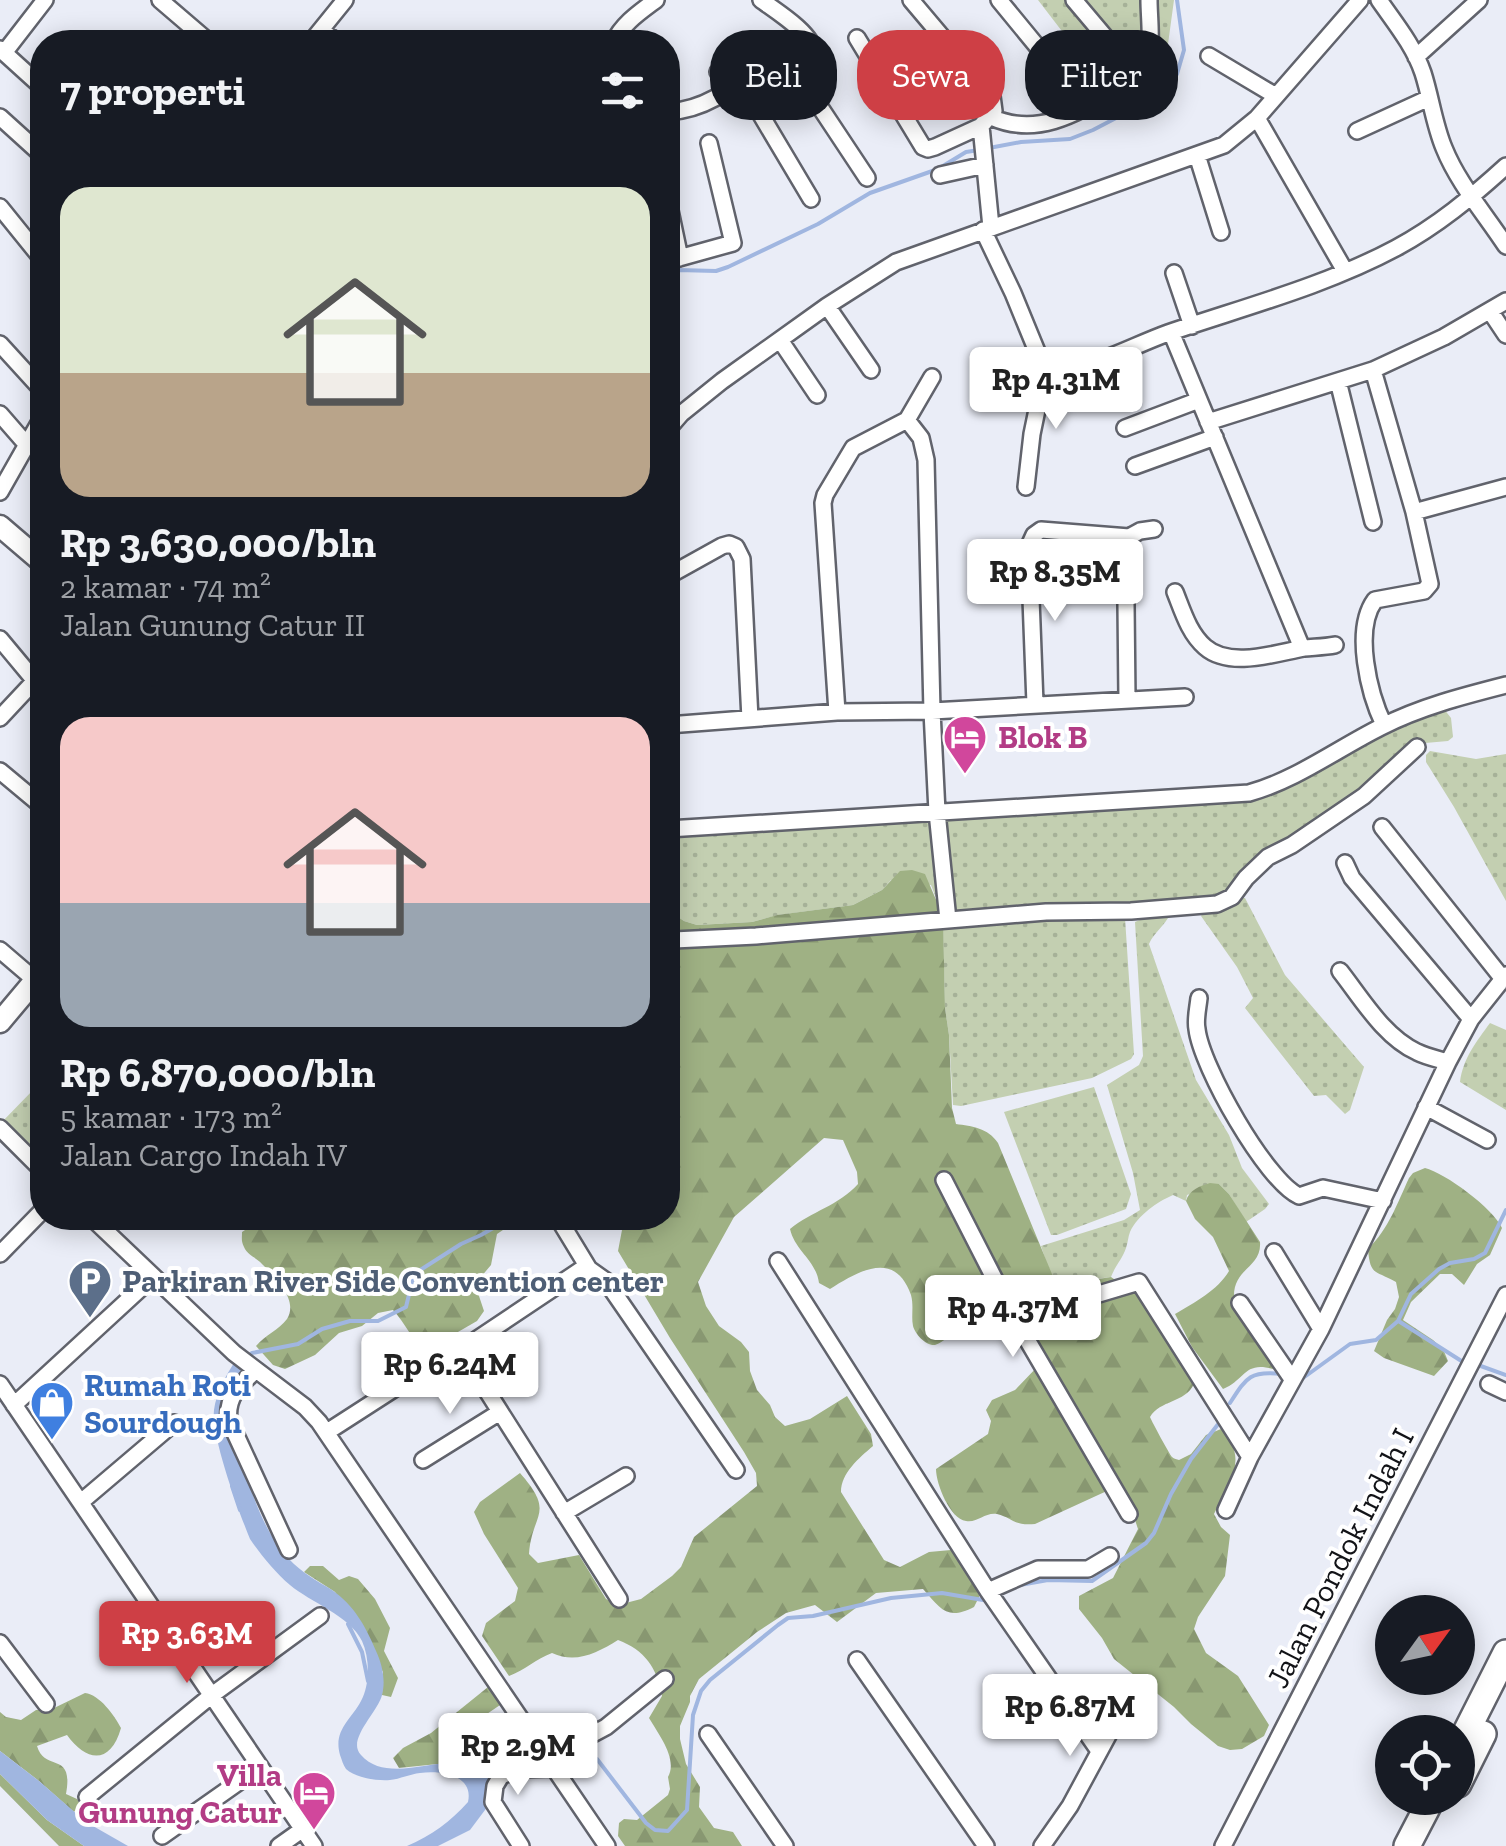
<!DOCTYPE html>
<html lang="id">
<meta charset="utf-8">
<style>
body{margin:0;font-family:"Zilla Slab",serif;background:#242831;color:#f1f3f6;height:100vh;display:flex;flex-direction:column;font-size:38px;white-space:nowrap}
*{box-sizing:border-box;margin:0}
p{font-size:32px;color:#9ea1a6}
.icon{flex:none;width:55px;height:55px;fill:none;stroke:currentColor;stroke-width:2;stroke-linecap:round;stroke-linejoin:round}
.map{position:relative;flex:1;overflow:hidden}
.panel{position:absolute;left:30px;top:30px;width:650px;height:1200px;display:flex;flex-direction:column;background:#171b24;border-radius:40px;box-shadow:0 5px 25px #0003}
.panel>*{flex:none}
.hud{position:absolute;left:710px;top:30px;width:645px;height:90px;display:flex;gap:20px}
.needle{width:65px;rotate:57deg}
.controls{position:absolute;left:1375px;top:1595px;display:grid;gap:20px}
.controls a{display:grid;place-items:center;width:100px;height:100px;border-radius:50%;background:#171b24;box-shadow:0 5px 25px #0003;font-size:50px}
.price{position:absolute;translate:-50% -85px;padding:0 22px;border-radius:10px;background:#fff;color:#222;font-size:32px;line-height:65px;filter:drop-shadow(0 2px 5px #0008)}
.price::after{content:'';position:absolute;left:50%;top:60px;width:30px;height:22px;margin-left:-15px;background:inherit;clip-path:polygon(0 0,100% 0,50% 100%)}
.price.current{background:#ce3f45;color:#fff}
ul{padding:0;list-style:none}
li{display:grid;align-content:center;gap:20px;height:530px;padding:0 30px}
li span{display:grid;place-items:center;height:310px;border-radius:30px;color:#555}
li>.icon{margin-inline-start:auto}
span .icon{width:180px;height:180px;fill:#fffc;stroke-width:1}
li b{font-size:42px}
h2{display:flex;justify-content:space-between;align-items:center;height:120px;padding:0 30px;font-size:42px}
.chip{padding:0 35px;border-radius:40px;background:#171b24;box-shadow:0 5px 25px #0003;font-size:35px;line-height:90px}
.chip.current{background:#ce3f45;color:#fff}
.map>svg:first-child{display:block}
.grass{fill:url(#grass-dots)}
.forest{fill:url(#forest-firs)}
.water{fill:#a0b6e0}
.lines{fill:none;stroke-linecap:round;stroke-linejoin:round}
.stream{stroke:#a0b6e0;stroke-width:4}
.minor-casing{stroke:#61636c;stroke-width:20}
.tertiary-casing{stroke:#61636c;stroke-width:25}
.trunk-casing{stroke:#61636c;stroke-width:30}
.minor{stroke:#fff;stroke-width:15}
.tertiary{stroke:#fff;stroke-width:20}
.trunk{stroke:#fff;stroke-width:25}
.labels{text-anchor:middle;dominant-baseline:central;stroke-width:8;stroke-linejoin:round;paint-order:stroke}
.hotel-label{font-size:32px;font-weight:bold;fill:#b23c85;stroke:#fff;text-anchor:start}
.service-label{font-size:32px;font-weight:bold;fill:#4e5e75;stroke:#fff;text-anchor:start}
.shop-label{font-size:32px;font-weight:bold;fill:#366cbe;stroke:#fff;text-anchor:start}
.street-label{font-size:32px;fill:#121317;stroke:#fff}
</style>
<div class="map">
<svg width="1506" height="1846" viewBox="0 0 1506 1846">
<defs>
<pattern id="grass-dots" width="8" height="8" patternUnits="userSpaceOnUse" patternTransform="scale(2.5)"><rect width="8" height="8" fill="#c3cfb1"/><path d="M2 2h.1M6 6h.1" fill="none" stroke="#a6b198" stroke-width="1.8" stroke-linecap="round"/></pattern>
<pattern id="forest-firs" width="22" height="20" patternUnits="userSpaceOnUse" patternTransform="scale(2.5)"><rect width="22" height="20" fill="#9fb184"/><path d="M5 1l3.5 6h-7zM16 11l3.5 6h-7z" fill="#889771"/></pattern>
</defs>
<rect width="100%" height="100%" fill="#eaedf7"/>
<path class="grass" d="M1038 0H1174L1168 44 1152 75 1111 95Z
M1444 709 1451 718 1453 737 1448 741 1414 744 1395 762 1229 893 1216 900 943 916 931 885 891 880 882 890 853 905 778 915 752 922 697 925 684 921 668 910V837L1250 801 1282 789 1387 732Z
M1430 751 1476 759 1506 754V901L1454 807 1426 762V755Z
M1240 898H1245L1285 975 1364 1067 1350 1110 1345 1114 1326 1095 1314 1096 1245 1008 1253 998 1237 967 1201 916 1205 910Z
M1170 914C1165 926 1154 932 1149 944L1196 1080 1229 1135 1242 1168 1269 1204 1265 1209 1246 1222 1229 1194 1219 1184 1187 1195 1186 1201 1173 1195C1157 1202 1138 1215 1130 1232 1128 1237 1128 1242 1126 1248 1123 1258 1115 1266 1111 1277L1059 1284 1050 1273 1041 1246 1124 1220 1140 1210 1133 1173 1107 1085 1139 1065 1143 1056 1135 922 1151 915Z
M1046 917 1125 918 1134 1054 1131 1059 1092 1078 961 1106 953 1105 949 1035 945 1008 943 926Z
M1490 1023 1506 1030V1110L1460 1082C1463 1058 1477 1041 1490 1023Z
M1094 1087 1131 1194 1126 1209 1057 1235H1051L1004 1112Z
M34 1089 42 1092V1177L0 1142V1124Z"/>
<path class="forest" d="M912 870 925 874 943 916 945 1008 949 1035 952 1108 956 1124C972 1126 988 1128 998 1143L1054 1279 1059 1284H1066L1111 1277 1142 1298 1194 1384C1185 1403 1160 1400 1150 1417 1152 1422 1170 1455 1172 1457 1174 1459 1177 1459 1179 1460L1191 1454 1206 1435 1221 1429C1250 1459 1229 1483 1214 1514L1221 1527 1230 1535 1225 1576 1198 1617 1194 1629 1206 1653 1238 1676 1269 1725 1264 1736 1242 1749 1230 1750 1218 1746 1191 1724 1174 1707 1114 1659 1102 1638 1079 1609V1596L1113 1578 1138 1529 1129 1502 1109 1490 1035 1524C1013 1526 1013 1518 997 1514 985 1512 978 1523 966 1521 950 1519 936 1484 936 1469L988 1434 991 1421 986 1410 992 1400 1015 1390 1039 1365 1002 1307C988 1311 973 1319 960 1327 953 1332 943 1343 935 1345 926 1346 915 1334 913 1326 911 1316 914 1306 911 1295 895 1250 860 1270 830 1289L819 1283C816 1260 795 1251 790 1229 812 1211 838 1206 858 1184L857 1172 843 1140 824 1138 734 1217 698 1282 706 1306 719 1326 741 1342 749 1352 750 1371 757 1390 770 1405 775 1417 785 1426 810 1419 847 1396 871 1434 873 1446C859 1458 841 1473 841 1492L884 1560 900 1567 929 1552 951 1550 977 1587 980 1595 974 1607C947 1621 941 1609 923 1589L876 1593 837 1622 815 1605 786 1613 757 1632 699 1679 690 1696V1702L680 1726V1739L686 1764 700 1787 699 1807 714 1828 733 1832 742 1846H625L618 1836 619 1823 624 1819 637 1820 668 1795 670 1789 668 1777C678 1759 659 1735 649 1718L662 1696C657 1668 645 1650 618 1640 597 1653 576 1664 552 1653 536 1659 525 1670 509 1676L482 1636 486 1623 515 1601 518 1588 484 1534 474 1512 480 1502 520 1473C556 1514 532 1512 529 1554L538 1563 579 1555 606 1599 618 1605 641 1599 672 1576 681 1567 694 1537 757 1486 756 1473 744 1452 670 1338 618 1251 622 1230 628 1218H668V910L684 921 697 925 752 922 777 915 853 905 882 890 900 871Z
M1425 1168C1445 1173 1493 1208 1502 1228L1490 1255 1477 1264 1464 1285 1452 1274H1440L1411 1302 1403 1320 1433 1340 1443 1349 1448 1361 1434 1376 1384 1358 1374 1351 1387 1320 1395 1309 1399 1297 1396 1282C1375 1270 1370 1276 1368 1249 1389 1228 1397 1204 1409 1178L1413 1173Z
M1210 1183 1219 1184 1229 1194 1260 1242C1262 1268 1233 1268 1234 1297L1279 1371C1244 1358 1247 1379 1223 1389L1192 1347 1175 1314C1194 1303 1218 1290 1229 1271L1213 1237 1195 1219 1186 1201C1189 1190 1200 1186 1210 1183Z
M263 1218H521L497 1234 491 1265 475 1284 484 1311 477 1321 425 1351C412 1340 405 1323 393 1310L378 1313 362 1326 339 1333 315 1355 285 1369 273 1365 256 1346C265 1335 279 1330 287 1319 299 1300 275 1277 262 1264 256 1257 248 1256 244 1247 241 1241 242 1239 242 1232Z
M310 1566H323L339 1580 349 1576 358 1579 375 1599 390 1628 384 1651 398 1678 391 1697 382 1695 383 1672 335 1592 304 1572Z
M488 1687 494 1689 503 1703 481 1718 470 1731 486 1753 502 1745 534 1746 537 1755 508 1761 487 1773 469 1765 457 1762 399 1768 393 1758 403 1748 431 1733Z
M85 1693C100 1695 114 1715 121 1728 111 1764 87 1763 67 1735L37 1746C45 1773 74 1750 66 1794L77 1799 80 1804 74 1812 39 1781 0 1751V1712L6 1717 21 1720 36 1710 52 1709Z
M0 1774 47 1820 84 1846H59L0 1786Z"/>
<path class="water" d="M236 1360 247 1370C242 1387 231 1411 230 1428 229 1437 236 1449 239 1457 252 1491 263 1532 289 1559 301 1572 317 1581 332 1590 354 1605 366 1627 376 1651 382 1664 386 1680 382 1695 378 1712 346 1740 361 1755 395 1793 466 1735 493 1783L488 1806 470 1830 438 1846H407C431 1836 451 1821 468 1802 474 1775 441 1770 420 1773 410 1774 400 1779 390 1780 377 1781 356 1778 346 1769 343 1765 342 1760 340 1755 333 1730 351 1720 361 1701 370 1684 370 1659 362 1641 350 1616 310 1602 290 1585 275 1572 261 1555 250 1539 239 1512 211 1437 214 1410 216 1393 226 1375 236 1360Z
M0 1751 39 1781 86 1822 128 1846H84L47 1820 0 1774Z"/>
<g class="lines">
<path class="stream" d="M989 148 1021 142 1070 139 1093 130 1162 94 1177 74 1184 50 1177 0
M668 279 678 270 716 271 728 267 818 224 870 193 938 169 966 152 979 150
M1400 1322 1463 1362
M248 1357 252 1353 298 1344 322 1329 350 1321H378L406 1307 414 1274 461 1244 481 1235 511 1218
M1478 1365 1506 1375
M1303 1378 1350 1344 1376 1340 1398 1321 1411 1294 1439 1269 1450 1263 1474 1259 1485 1253 1506 1210
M1230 1403C1246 1378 1250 1370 1282 1374
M232 1486 240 1510
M1020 1585 1048 1580 1092 1581 1146 1543 1154 1533 1171 1494 1191 1459 1219 1423
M348 1624 362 1652 368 1681
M575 1750 597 1759 646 1823 655 1830 668 1831 687 1810 693 1715 701 1691 710 1680 778 1625 788 1618 813 1616 891 1598 942 1593 983 1600
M497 1770 523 1759 535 1761"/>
<defs>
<path id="minor" d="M160 0 209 42
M761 0C776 11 812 33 814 52 816 62 808 74 804 83
M999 0 1087 107
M1074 0 1139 77
M1379 0C1395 23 1414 46 1423 73 1431 98 1434 124 1444 148 1458 183 1485 214 1506 246
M321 30 337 42
M857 38 923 147 928 149 935 147 981 126 994 111 992 96 911 0
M311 42 345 0
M614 42C622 24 640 12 656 0
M0 49 42 87
M4 53 45 0
M1209 56 1276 96
M1416 57 1479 0
M718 72 731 89
M804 83 764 110 761 115 811 199
M804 83 867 178
M668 112C707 109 729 90 759 66
M0 117 42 155
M991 117C1036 137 1074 115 1113 92 1124 85 1138 80 1144 69 1154 50 1149 21 1149 0
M1257 118 1345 271
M981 126 991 227
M1357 131 1429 98
M1197 155 1221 232
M940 175 985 165
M668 201 680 258
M0 207 42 259
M983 230 1013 293 1045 371
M668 261 733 243 709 143
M1174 273 1192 326
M827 306 871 370
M1490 311 1506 335
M1171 332 1302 648
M780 340 817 395
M0 344 42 390
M1373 370 1414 512 1430 584 1424 591 1375 600C1353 630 1369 694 1384 725
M1045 371C1088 372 1129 347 1168 333 1244 307 1325 286 1396 248 1437 226 1472 197 1506 166
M932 377 907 420 921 438 926 460 932 711 937 812 948 920
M1338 381 1373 522
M0 414 27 445
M907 420 853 448 825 495 823 503 837 712 932 711 1185 697
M1208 422 1373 370 1444 337 1506 301
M1125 428 1199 400
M668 429 681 414 722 381 827 306 896 262 1224 145 1257 118 1360 0
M1135 466 1215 437
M1026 487 1032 434 1045 371
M0 492 42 418
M1414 512 1506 487
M668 576 722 546 729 544 736 547 742 559 750 719
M1175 592C1183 612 1189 633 1205 647 1230 669 1276 653 1304 648 1314 647 1325 647 1335 645
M0 639 35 681
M1127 700 1126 604 1129 537
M1035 704 1029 546 1034 535 1041 530 1129 537 1140 531 1154 529
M0 718 42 673
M668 725 837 712
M0 771 42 806
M1382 827 1503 979
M668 829 1249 793C1296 780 1337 749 1381 727 1420 707 1463 696 1506 685
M1345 863 1352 878 1471 1019
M674 940 756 936 1046 912 1131 911 1217 904 1232 897 1246 878 1268 857 1292 845 1364 796 1417 747
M0 950 42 986
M1340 971C1362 999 1384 1037 1417 1052 1427 1057 1438 1059 1448 1062
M1199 998C1198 1008 1195 1020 1197 1029 1201 1066 1266 1181 1299 1196L1323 1188 1383 1201
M1426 1107 1487 1140
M0 1128 42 1170
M944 1180 1015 1319 1129 1514
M92 1218 234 1353 305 1407 319 1422 607 1846
M558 1218 589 1269 606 1281 736 1470
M1274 1252 1321 1329
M0 1254 42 1211
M778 1261 988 1591 1099 1751
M1240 1303 1292 1379
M1015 1319 1139 1282 1250 1457
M461 1350 619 1599
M255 1371C240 1385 226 1397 229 1420L289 1550
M0 1384 314 1846
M1489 1384 1506 1392
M14 1405 153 1277
M327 1432 403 1383 461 1350 582 1269H589
M423 1460 500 1412
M81 1502 174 1423
M1226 1510 1250 1457 1321 1329 1448 1062 1471 1019 1506 975
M564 1513 626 1476
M988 1591 1038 1569H1088L1110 1556
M0 1643 46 1704
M857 1660 986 1846
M708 1734 785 1846
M548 1758 606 1727 665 1679
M87 1797 212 1695 320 1616
M162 1836 260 1767
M279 1846 303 1829
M521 1846 493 1802 495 1786 501 1776 518 1769 554 1768
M1042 1846 1070 1806 1131 1693
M1223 1846 1506 1295"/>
<path id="tertiary" d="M0 526 42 562
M0 1022 42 972"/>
<path id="trunk" d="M1458 1748 1506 1653
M1458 1784 1483 1734
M1407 1846 1432 1798"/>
</defs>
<use href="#minor" class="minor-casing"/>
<use href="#tertiary" class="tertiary-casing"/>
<use href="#trunk" class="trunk-casing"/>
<use href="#minor" class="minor"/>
<use href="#tertiary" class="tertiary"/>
<use href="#trunk" class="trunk"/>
</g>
<defs>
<symbol id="hotel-pin" viewBox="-11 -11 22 30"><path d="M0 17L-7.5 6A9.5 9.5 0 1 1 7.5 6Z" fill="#d1479c" stroke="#fff"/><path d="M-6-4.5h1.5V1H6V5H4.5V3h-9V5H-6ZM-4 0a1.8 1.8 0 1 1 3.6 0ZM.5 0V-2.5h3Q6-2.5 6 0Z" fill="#fff"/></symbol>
<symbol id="parking-pin" viewBox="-11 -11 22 30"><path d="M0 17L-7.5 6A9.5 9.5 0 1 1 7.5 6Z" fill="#5c6f8a" stroke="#fff"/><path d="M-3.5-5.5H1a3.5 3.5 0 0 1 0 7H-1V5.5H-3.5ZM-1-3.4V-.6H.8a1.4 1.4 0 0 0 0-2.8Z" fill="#fff"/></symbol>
<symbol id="shop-pin" viewBox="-11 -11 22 30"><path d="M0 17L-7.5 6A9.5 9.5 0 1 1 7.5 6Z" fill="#3f7fe0" stroke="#fff"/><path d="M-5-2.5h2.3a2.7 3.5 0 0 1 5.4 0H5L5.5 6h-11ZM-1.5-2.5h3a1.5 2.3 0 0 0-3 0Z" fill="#fff"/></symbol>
</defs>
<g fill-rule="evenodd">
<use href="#hotel-pin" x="940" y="712" width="50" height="68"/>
<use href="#parking-pin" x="65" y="1256" width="50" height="68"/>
<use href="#shop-pin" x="27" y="1378" width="50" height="68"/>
<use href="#hotel-pin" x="289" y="1768" width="50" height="68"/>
</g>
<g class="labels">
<g class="hotel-label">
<text x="998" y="737">Blok B</text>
<text x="282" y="1775" text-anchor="end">Villa<tspan x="282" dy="37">Gunung Catur</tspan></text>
</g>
<g class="service-label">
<text x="122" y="1281">Parkiran River Side Convention center</text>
</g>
<g class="shop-label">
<text x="84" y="1385">Rumah Roti<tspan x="84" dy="37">Sourdough</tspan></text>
</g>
<g class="street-label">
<text transform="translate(1340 1558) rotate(-63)">Jalan Pondok Indah I</text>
</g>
</g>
</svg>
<div class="controls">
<a><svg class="needle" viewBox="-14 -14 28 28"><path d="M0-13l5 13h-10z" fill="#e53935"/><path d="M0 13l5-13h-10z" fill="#9ea1a6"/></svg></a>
<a><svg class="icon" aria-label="locate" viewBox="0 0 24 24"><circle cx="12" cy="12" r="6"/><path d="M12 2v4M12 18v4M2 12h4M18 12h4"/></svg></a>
</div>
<b class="price" style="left:1056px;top:432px">Rp 4.31M</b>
<b class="price" style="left:1055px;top:624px">Rp 8.35M</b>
<b class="price" style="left:1013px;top:1360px">Rp 4.37M</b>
<b class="price" style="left:450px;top:1417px">Rp 6.24M</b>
<b class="price current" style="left:187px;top:1686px">Rp 3.63M</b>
<b class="price" style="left:1070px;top:1759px">Rp 6.87M</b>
<b class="price" style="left:518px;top:1798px">Rp 2.9M</b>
<div class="hud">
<a class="chip">Beli</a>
<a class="chip current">Sewa</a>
<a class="chip">Filter</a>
</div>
<section class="panel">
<h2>7 properti<svg class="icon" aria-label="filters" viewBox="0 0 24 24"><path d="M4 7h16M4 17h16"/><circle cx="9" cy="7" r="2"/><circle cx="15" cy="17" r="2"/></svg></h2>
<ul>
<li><span style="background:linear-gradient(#dfe7d0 60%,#b9a48a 0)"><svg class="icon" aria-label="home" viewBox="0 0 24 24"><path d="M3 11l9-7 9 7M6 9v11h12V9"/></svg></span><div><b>Rp 3,630,000/bln</b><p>2 kamar · 74 m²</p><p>Jalan Gunung Catur II</p></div></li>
<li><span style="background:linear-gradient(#f6c9c9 60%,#9aa5b1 0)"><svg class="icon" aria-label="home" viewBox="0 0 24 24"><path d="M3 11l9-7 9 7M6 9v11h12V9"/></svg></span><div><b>Rp 6,870,000/bln</b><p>5 kamar · 173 m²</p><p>Jalan Cargo Indah IV</p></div></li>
</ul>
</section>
</div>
